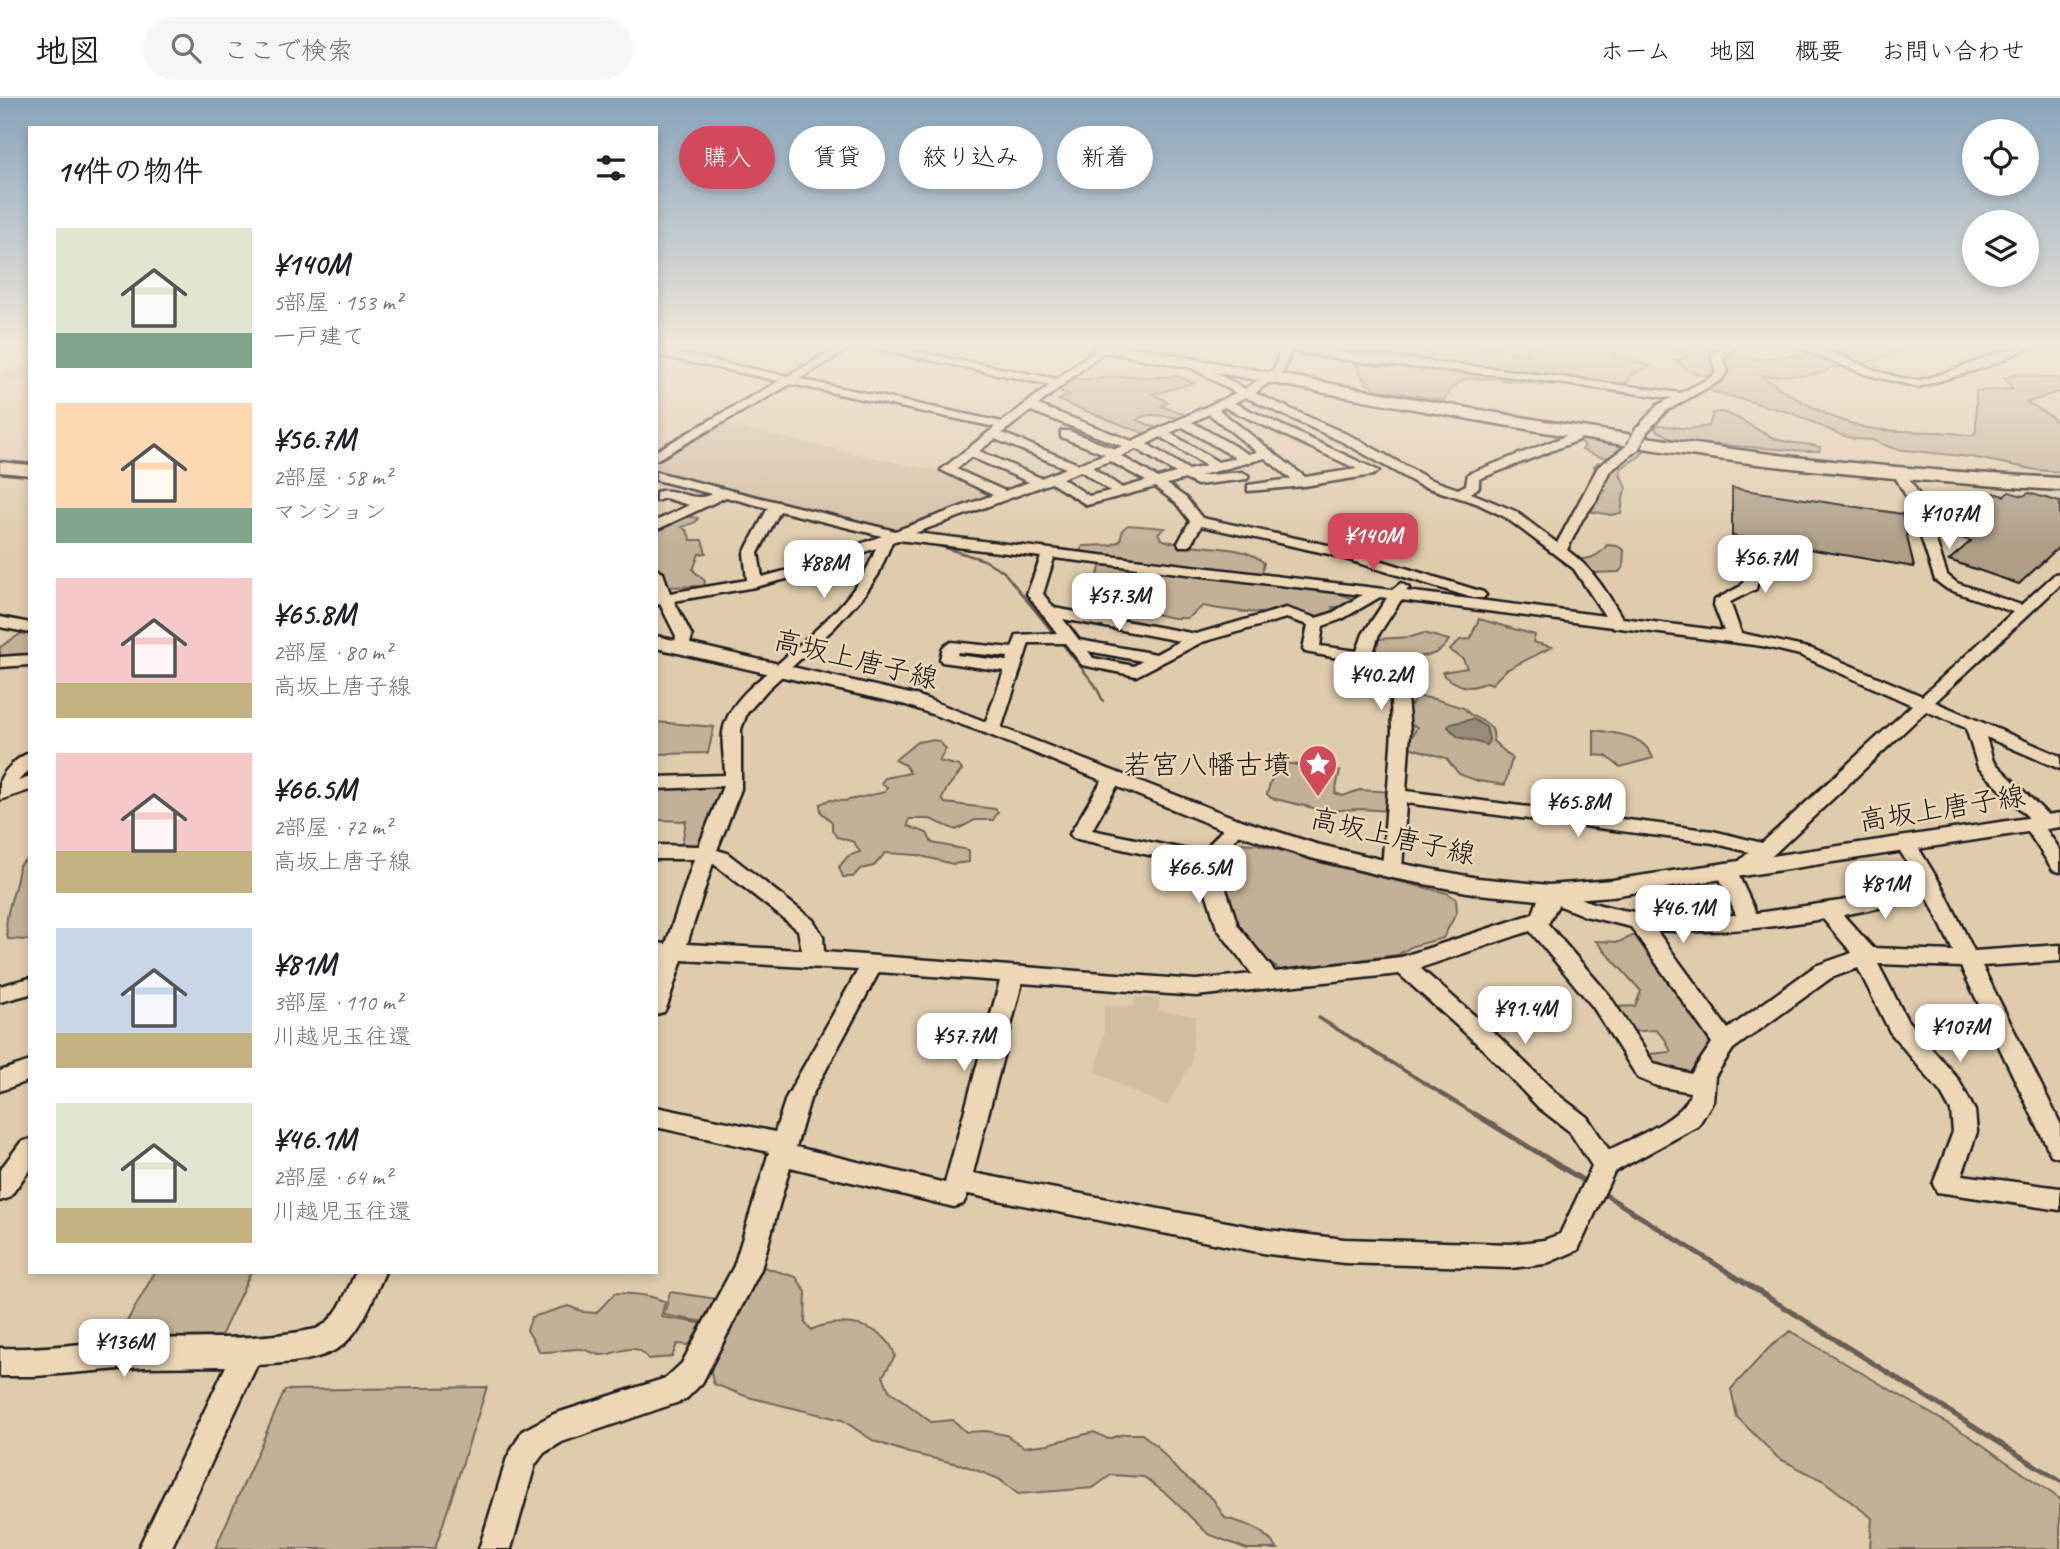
<!DOCTYPE html>
<html lang="ja">
<meta charset="utf-8">
<style>
body{margin:0;font-family:Caveat,"Klee One",sans-serif;background:#f6f6f6;color:#202124;height:100vh;display:flex;flex-direction:column;font-size:26px;white-space:nowrap}
*{box-sizing:border-box;margin:0}
p{font-size:23px;color:#757577}
.icon{flex:none;width:38px;height:38px;fill:none;stroke:currentColor;stroke-width:2;stroke-linecap:round;stroke-linejoin:round}
.map{position:relative;flex:1;overflow:hidden}
.panel{position:absolute;left:28px;top:28px;width:630px;height:1148px;display:flex;flex-direction:column;background:#fff;border-radius:0px;box-shadow:0 4px 10px #0003}
.panel>*{flex:none}
.hud{position:absolute;left:679px;top:28px;width:665px;height:63px;display:flex;gap:14px}
.buttons{position:absolute;left:1962px;top:21px;display:grid;gap:14px}
.buttons a{display:grid;place-items:center;width:77px;height:77px;border-radius:50%;background:#fff;box-shadow:0 4px 10px #0003;font-size:35px}
.price{position:absolute;translate:-50% -60px;padding:0 16px;border-radius:14px;background:#fff;color:#222;font-size:23px;line-height:46px;filter:drop-shadow(0 2px 4px #0008)}
.price::after{content:'';position:absolute;left:50%;top:42px;width:21px;height:16px;margin-left:-10px;background:inherit;clip-path:polygon(0 0,100% 0,50% 100%)}
.price.selected{background:#d1495b;color:#fff}
ul{padding:0;list-style:none}
li{display:flex;align-items:center;gap:21px;height:175px;padding:0 28px}
li span{display:grid;place-items:center;flex:none;width:196px;height:140px;border-radius:0px;color:#555}
li>.icon{margin-inline-start:auto}
span .icon{width:84px;height:84px;fill:#fffc;stroke-width:1}
li b{font-size:30px}
h2{display:flex;justify-content:space-between;align-items:center;height:84px;padding:0 28px;font-size:30px}
.chip{padding:0 24px;border-radius:32px;background:#fff;box-shadow:0 4px 10px #0003;font-size:24px;line-height:63px}
.chip.selected{background:#d1495b;color:#fff}
header{display:flex;align-items:center;gap:42px;box-sizing:border-box;height:98px;padding:0 35px;background:#fff;border-bottom:2px solid #e0e0e0}
header strong{font-size:33px}
nav{display:flex;gap:38px;margin-inline-start:auto;font-size:24px}
.search{width:490px;height:63px;background:#f6f6f6;display:flex;align-items:center;gap:18px;box-sizing:border-box;padding:0 24px;border-radius:38px;color:#757577;font-size:26px}
.map>svg:first-child{display:block}
.built{fill:#d1bea1}
.green{fill:#c3b197;stroke:#70665a;stroke-width:2}
.water{fill:#978b77;stroke:#665f53;stroke-width:2}
.lines{fill:none;stroke-linecap:round;stroke-linejoin:round}
.stream-far2{stroke:#665f53;stroke-width:2.5}
.stream-far1{stroke:#665f53;stroke-width:3.5}
.stream{stroke:#665f53;stroke-width:5}
.building{fill:#ad9e86;stroke:#1c1c1c;stroke-width:2}
.minor-casing{stroke:#1c1c1c;stroke-width:5}
.major-casing{stroke:#1c1c1c;stroke-width:5}
.highway-casing{stroke:#1c1c1c;stroke-width:5}
.minor{fill:#edd7b6;fill-rule:evenodd}
.major{fill:#edd7b6;fill-rule:evenodd}
.highway{fill:#edd7b6;fill-rule:evenodd}
.minor-bridge-casing{stroke:#1c1c1c;stroke-width:16;stroke-linecap:butt}
.minor-bridge{stroke:#edd7b6;stroke-width:12}
.labels{text-anchor:middle;dominant-baseline:central;stroke-width:5;stroke-linejoin:round;paint-order:stroke}
.street-label{font-size:28px;fill:#1c1c1c;stroke:#edd7b6}
.poi-label{font-size:28px;fill:#1c1c1c;stroke:#edd7b6;text-anchor:end}
</style>
<header>
<strong>地図</strong>
<div class="search"><svg class="icon" aria-label="search" viewBox="0 0 24 24"><circle cx="10" cy="10" r="6"/><path d="M15 15l6 6"/></svg>ここで検索</div>
<nav><a>ホーム</a><a>地図</a><a>概要</a><a>お問い合わせ</a></nav>
</header>
<div class="map">
<svg width="2060" height="1451" viewBox="0 0 2060 1451">
<rect width="100%" height="100%" fill="#e0ccad"/>
<filter id="ink" filterUnits="userSpaceOnUse"><feTurbulence type="fractalNoise" baseFrequency=".0143" numOctaves="2"/><feDisplacementMap in="SourceGraphic" scale="14" xChannelSelector="R" yChannelSelector="G"/><feConvolveMatrix kernelMatrix="1 2 1 2 8 2 1 2 1" color-interpolation-filters="sRGB"/></filter>
<g filter="url(#ink)">
<path class="built" d="M30 263V285L0 284V279L11 271Z
M721 326 944 375 991 395 990 398 902 430 885 431 656 374V363Z
M1136 899 1160 901 1159 912 1196 918 1191 966 1167 1008 1138 996 1096 974 1104 935V908L1133 909Z"/>
<path class="green" d="M1405 248H1497L1518 256 1527 255 1529 248H1700L1757 262 1795 257 1815 260 1853 248H1916L1855 269H1832L1825 274 1809 277 1761 278C1793 299 1826 320 1863 329 1898 337 1936 330 1971 338L1976 334V293L2013 291 2004 280 2018 276 2060 281V294C2051 295 2038 302 2027 304L2049 317 2060 327V374L2037 372 1971 359 1895 351 1872 342 1854 341 1839 336 1792 315 1711 293 1709 289 1721 279 1697 276 1683 269 1684 267 1675 263 1687 258 1670 248 1621 250 1613 257 1650 268 1631 277 1629 283 1617 288 1556 280 1558 287C1536 288 1476 276 1463 282 1455 285 1449 295 1444 302L1376 291 1366 285 1354 264 1433 259 1424 252Z
M1177 278 1194 285 1153 296 1168 304 1162 308 1188 318C1171 324 1154 310 1137 322L1159 331 1148 337 1060 303 1058 302 1069 297 1056 291 1070 281C1086 282 1099 280 1115 279 1134 277 1155 281 1177 278Z
M1722 314C1742 319 1757 334 1777 341 1791 347 1806 344 1820 349L1819 353H1806L1692 345 1676 343 1653 330 1659 327 1689 331 1709 328 1713 315Z
M1586 339 1631 348C1607 363 1607 362 1582 352L1585 348 1578 342Z
M1640 348 1647 350 1640 358 1621 370 1620 376 1627 391 1624 395 1621 415 1611 417 1589 413 1588 410 1593 408 1597 400 1605 393 1594 368 1598 364 1615 365Z
M684 418 698 420 696 424 682 429 687 433 691 442H702L706 455 699 456 693 472 705 483 704 488 666 489 656 468V431Z
M1128 427 1165 430 1158 435 1161 441C1190 453 1242 443 1264 465L1262 474 1279 487 1329 492 1359 503 1346 509H1332L1335 517C1322 520 1315 518 1302 517 1266 514 1240 516 1203 508L1188 520H1173L1100 504C1094 492 1098 471 1104 459L1079 455 1083 448 1111 447 1120 443 1123 431Z
M1607 447 1617 448 1624 452 1623 469 1619 474 1590 475 1578 461C1590 462 1600 457 1607 447Z
M1479 521 1535 537 1533 544 1552 549 1506 572 1492 586 1487 584C1468 593 1461 589 1444 578L1443 574 1467 570 1463 561 1450 552 1460 542 1470 541Z
M22 535 30 536V561L0 563V549Z
M1424 535 1449 542C1436 564 1417 556 1397 560L1392 571 1369 567 1374 544 1377 541 1411 539Z
M1416 599C1433 598 1447 606 1464 610 1473 625 1497 620 1493 643L1512 660 1505 687 1478 683 1459 676 1446 660 1412 650 1406 645 1408 637H1413L1417 629 1409 626 1404 608 1411 607Z
M656 624 714 629 708 655 656 656Z
M1594 632C1617 636 1644 636 1653 660L1620 669 1606 658 1594 657Z
M930 642 939 643 946 651 939 663 959 668 962 672 947 690 942 701 945 705 995 711 998 714 993 722H975L956 732 930 721H909L908 728 927 735 932 745 969 752V764L953 766 917 757 885 755 874 768 860 771 853 779H843L839 769 848 758 860 754 854 744 837 739 832 732V724L821 714 820 706 829 702 845 703 885 694 887 689 881 685 885 680 910 675 905 667 895 662 917 644Z
M1284 665 1340 673 1335 695 1343 698 1359 692 1393 694 1390 713 1360 711 1326 713 1271 700 1267 696C1271 683 1272 672 1284 665Z
M719 687 725 692 702 750 681 751 686 723 656 722V688Z
M1236 745 1257 746 1326 766 1447 795 1456 801 1457 814 1443 840 1413 848 1397 857 1280 872 1254 854 1238 832 1214 767 1227 750Z
M30 758V842L8 841C1 817 18 792 19 767Z
M1637 836 1708 937 1714 952 1693 981 1655 972 1650 956 1671 954 1665 941 1656 932 1629 934 1612 909 1635 908 1641 893 1596 843 1619 844Z
M760 1168 796 1179 806 1194 805 1225 811 1232C838 1218 887 1225 895 1258L883 1278 889 1292 931 1324 953 1322 966 1334 986 1333 1006 1337 1024 1349 1048 1346 1094 1334 1108 1341 1124 1336H1142L1156 1347 1177 1372 1213 1401 1225 1420C1251 1427 1261 1430 1278 1451H1247L1208 1436 1169 1398 1144 1379 1111 1377 1093 1390 1018 1396 999 1381 963 1367 909 1355 874 1343 842 1322 748 1299 714 1286C702 1257 729 1237 741 1214 749 1199 754 1183 760 1168Z
M155 1174H251L218 1244 113 1248Z
M670 1194 717 1201 704 1224 664 1217Z
M615 1195C632 1196 650 1196 665 1204L661 1219 706 1226 700 1241 688 1247 677 1246 672 1259 648 1261C635 1241 620 1256 602 1257 595 1257 587 1251 580 1251 568 1251 554 1254 540 1254L527 1232 532 1219 568 1208 584 1214 596 1215Z
M1790 1233 1971 1339 2060 1401V1451H1870L1872 1420 1824 1383 1778 1360 1737 1319 1731 1291 1768 1251Z
M487 1289 435 1451H215L285 1292Z"/>
<path class="water" d="M1473 621 1486 629 1489 641 1487 647 1458 639 1448 629 1450 626Z"/>
<g class="lines">
<path class="stream-far2" d="M939 448 984 462 1003 473 1055 537
M1060 543 1095 587 1103 603"/>
<path class="stream-far1" d="M1319 920 1478 1018"/>
<path class="stream" d="M1475 1016 1589 1086
M1601 1094 2060 1383"/>
</g>
<path class="building" d="M1732 390 1902 416 1914 469 1732 438Z
M1990 394 2004 398 2009 394 2023 398 2029 395 2060 404V448L2019 486 1949 462 1971 443 1955 438 1960 433 1946 429Z"/>
<g class="lines">
<defs>
<path id="minor" d="M841 248H854L799 281 1002 324 1050 287 863 248H885L1057 281 1100 248H1111L1038 307 1132 343 1236 295 1192 270 1190 268 1195 264H1203V268L1245 291 1275 270 1281 248 1498 271 1681 295 1713 278 1716 273 1711 259C1719 250 1726 248 1737 248L1722 260 1728 273 1721 282 1666 313 1645 336H1637V330L1658 307 1671 300 1498 277 1358 264 1290 253 1284 273 1255 295 1353 339 1429 381 1458 391 1466 387 1468 376 1571 336 1576 330H1584L1586 333 1579 342 1479 381V389L1471 395 1515 413 1557 445 1598 369 1629 346H1637V352L1609 374 1596 403 1582 422 1567 452C1592 470 1607 494 1622 520L1724 533 1714 507 1715 502 1741 488 1744 482 1741 458C1755 445 1789 460 1806 465L1808 468 1801 472 1756 463 1758 482 1756 491 1730 504 1741 535 1812 551 1922 598 2013 514 1947 491 1935 482 1910 405 1893 375 1894 372H1904L1924 405 1947 477 1957 485 2021 507 2055 476 2060 475V487L1935 604 2060 658V671L1986 639 1993 663 2055 724 2045 730 2060 752V774L2053 772 2023 726 2030 721 1978 669 1966 630 1926 613 1773 757 1750 774H1737L1756 815 1840 803 1921 788 1896 746 1899 741H1913L1944 792 1974 853 2060 847V863L1982 868 2060 1025V1060L2051 1057 1961 869 1878 866 1907 922 1958 981 1975 1013 1977 1034 1962 1077 2060 1090V1112L1937 1094 1933 1086 1953 1034 1951 1013 1941 995 1890 934 1858 870 1831 880 1733 951 1715 978 1713 1003 1698 1028 1614 1074 1578 1152 1545 1166 1511 1170 1344 1165 1268 1156 968 1096 963 1106 954 1109 790 1069 761 1171 702 1285 685 1302 562 1344 544 1355 535 1367 511 1451H479L507 1360 522 1333 554 1316 666 1280 682 1265 734 1168 769 1054 656 1029V1009L775 1034 786 1000 858 872 682 862 667 908 664 914 656 916V874L661 861H656V845L666 846 694 761H656V747L699 748 723 688 656 691V679L725 677C725 660 719 639 726 623 736 598 760 581 780 564 815 533 861 496 876 450L802 477 755 489 674 503 692 538 688 553H676L674 550 676 538 660 506 656 507V471L663 475 670 495 747 482 744 455 768 410 726 399 656 432V423L689 407 665 400 656 403V394C677 388 690 406 712 396L656 382V374L895 433 993 397 941 372 995 329 791 286 656 362V353L779 283 656 257V251L787 278ZM1245 299 1345 345 1419 387 1476 405 1505 419 1574 471 1605 518 1406 493 1409 490 1401 485 1392 492 915 435 1051 385 1087 407 1155 389 1176 405 1190 423 1178 445 1180 448H1190L1201 428 1329 456 1473 500H1483L1486 497 1483 494 1337 449 1202 420 1186 400 1167 386 1185 381 1197 387 1247 381 1249 378 1242 374 1198 378 1265 360 1291 381 1248 387V393L1304 388 1373 377 1379 373 1234 305ZM1224 309 1357 371 1305 379 1219 312ZM1031 313 1122 348 1115 351 1069 333H1061V339L1105 356 1078 366 1002 335ZM1209 316 1257 354 1248 356 1192 324ZM1183 329 1236 360 1218 364 1170 335ZM1161 339 1206 368 1189 372 1147 346ZM995 341 1066 370 1041 380 979 353ZM1136 351H1137L1176 375 1158 380 1121 358ZM971 359 1029 384 1005 393 956 371ZM1110 363 1146 383 1122 390 1092 369ZM1081 373 1110 393 1089 398 1062 380ZM780 413 882 438 792 471 762 479 758 455ZM898 442 1041 459 1027 496 1057 535 1017 537 1012 550 951 544 943 549 940 561 942 564 1004 573 983 631 986 635H998L1001 631 1029 545H1065L1082 567 1136 578 1202 544 1286 520 1308 527 1303 551 1305 554 1354 563 1352 568 1354 571 1391 601 1392 633 1382 772 1385 777H1399L1402 772 1406 705 1713 745 1749 754 1734 768 1726 765 1719 767 1716 772 1736 817C1689 819 1645 819 1600 807 1583 803 1567 793 1549 788L1542 790 1533 816 1401 859 1275 874 1238 828 1217 764 1246 728 1243 724H1229L1202 755 1092 732 1122 679 1113 673 1104 679 1070 736 1073 740 1198 768 1217 830 1252 876 1196 882 824 854 823 838 813 822 727 755 717 752 741 691V631L747 615 767 592 834 530 864 497 878 477 892 444ZM1054 460 1362 497 1332 515 1316 520 1286 510 1196 536 1054 510 1043 496ZM1380 499 1387 500 1363 536 1357 553 1320 548 1323 528 1342 521ZM1401 502 1762 548 1800 557 1912 607 1762 745 1713 733 1406 693 1410 633 1407 599 1369 567 1379 536ZM1063 521 1180 543 1156 556 1079 542ZM1088 553 1142 563 1134 568 1093 560ZM958 554 1008 559 1007 563 957 557ZM713 765 798 832 802 852 687 846ZM1928 800 1953 853 1873 850 1843 817ZM1558 807 1585 818 1631 829 1712 945 1691 976 1654 966 1609 897 1548 826ZM1823 821 1852 855 1815 868 1728 931 1656 832C1712 836 1767 830 1823 821ZM1530 833 1593 909 1638 980 1657 988 1690 994C1688 1019 1630 1041 1609 1052L1587 1019 1557 996 1499 939 1420 870ZM879 874 1000 883 945 1085 796 1049 810 1001ZM1399 876 1483 951 1539 1010 1569 1033 1592 1068 1560 1136 1544 1142 1511 1146 1344 1141 1268 1132 973 1075 1022 885 1196 898Z
M1792 248C1836 248 1872 278 1915 282 1923 283 1933 278 1941 276 1968 268 2008 248 2033 248L1986 269 1918 289 1868 277Z
M0 519 30 525V535L0 529Z
M30 557V567L0 569V559Z
M30 655V671L18 683 30 679V692L0 702C0 696 0 689 0 683 3 673 20 657 30 655Z
M30 880V896L0 904V888Z
M30 963V982L0 993V973Z
M30 1041V1071L9 1100 0 1103V1072L21 1044Z
M356 1174H385C375 1196 365 1224 349 1241 329 1264 285 1265 257 1267L171 1451H138L226 1268 143 1269 36 1278H0V1250C49 1252 96 1243 145 1241 203 1239 259 1243 316 1231 338 1222 346 1194 356 1174Z"/>
<path id="major" d="M0 364 30 367V377L0 374Z
M656 538 919 598 1235 720 1316 746 1392 764 1478 780 1549 787 1612 782 2060 715V729L1612 798 1549 803 1478 796 1392 780 1311 760 1219 730 985 635 906 607 656 550Z"/>
<path id="highway" d="M1091 248H1126C1322 284 1519 322 1717 349 1830 365 1945 374 2060 380V392C1946 385 1832 376 1718 361 1511 332 1305 290 1099 253Z"/>
</defs>
<use href="#minor" class="minor-casing"/>
<use href="#major" class="major-casing"/>
<use href="#highway" class="highway-casing"/>
<use href="#minor" class="minor"/>
<use href="#major" class="major"/>
<use href="#highway" class="highway"/>
<defs>
<path id="minor-bridge" d="M1633 349 1641 333"/>
</defs>
<use href="#minor-bridge" class="minor-bridge-casing"/>
<use href="#minor-bridge" class="minor-bridge"/>
</g>
</g>
<linearGradient id="sky" x2="0" y2="1"><stop stop-color="#87a4bb"/><stop offset="0.55" stop-color="#f1e8da"/><stop offset="1" stop-color="#f1e8da" stop-opacity="0"/></linearGradient>
<rect width="2060" height="451" fill="url(#sky)"/>
<defs>
<symbol id="sight-pin" viewBox="-11 -11 22 30"><path d="M0 17L-7.5 6A9.5 9.5 0 1 1 7.5 6Z" fill="#d1495b" stroke="#edd7b6"/><path d="M0-6L1.8-2.2L6-1.7L2.9 1.2L3.7 5.4L0 3.3L-3.7 5.4L-2.9 1.2L-6-1.7L-1.8-2.2Z" fill="#fff"/></symbol>
</defs>
<g fill-rule="evenodd">
<use href="#sight-pin" x="1296" y="644" width="44" height="60"/>
</g>
<g class="labels">
<g class="street-label">
<text transform="translate(856 561) rotate(14)">高坂上唐子線</text>
<text transform="translate(1942 710) rotate(-9)">高坂上唐子線</text>
<text transform="translate(1393 738) rotate(13)">高坂上唐子線</text>
</g>
<g class="poi-label">
<text x="1291" y="666">若宮八幡古墳</text>
</g>
</g>
</svg>
<div class="buttons">
<a><svg class="icon" aria-label="locate" viewBox="0 0 24 24"><circle cx="12" cy="12" r="6"/><path d="M12 2v4M12 18v4M2 12h4M18 12h4"/></svg></a>
<a><svg class="icon" aria-label="layers" viewBox="0 0 24 24"><path d="M12 4l9 5-9 5-9-5zM3 14l9 5 9-5"/></svg></a>
</div>
<b class="price" style="left:1949px;top:453px">¥107M</b>
<b class="price selected" style="left:1373px;top:475px">¥140M</b>
<b class="price" style="left:1765px;top:497px">¥56.7M</b>
<b class="price" style="left:824px;top:502px">¥88M</b>
<b class="price" style="left:1119px;top:535px">¥57.3M</b>
<b class="price" style="left:1381px;top:614px">¥40.2M</b>
<b class="price" style="left:1578px;top:741px">¥65.8M</b>
<b class="price" style="left:1199px;top:807px">¥66.5M</b>
<b class="price" style="left:1885px;top:823px">¥81M</b>
<b class="price" style="left:1683px;top:847px">¥46.1M</b>
<b class="price" style="left:1525px;top:948px">¥91.4M</b>
<b class="price" style="left:1960px;top:966px">¥107M</b>
<b class="price" style="left:964px;top:975px">¥57.7M</b>
<b class="price" style="left:124px;top:1281px">¥136M</b>
<div class="hud">
<a class="chip selected">購入</a>
<a class="chip">賃貸</a>
<a class="chip">絞り込み</a>
<a class="chip">新着</a>
</div>
<section class="panel">
<h2>14件の物件<svg class="icon" aria-label="filters" viewBox="0 0 24 24"><path d="M4 7h16M4 17h16"/><circle cx="9" cy="7" r="2"/><circle cx="15" cy="17" r="2"/></svg></h2>
<ul>
<li><span style="background:linear-gradient(#dfe7d0 75%,#7fa58c 0)"><svg class="icon" aria-label="home" viewBox="0 0 24 24"><path d="M3 11l9-7 9 7M6 9v11h12V9"/></svg></span><div><b>¥140M</b><p>5部屋 · 153 m²</p><p>一戸建て</p></div></li>
<li><span style="background:linear-gradient(#ffd9b3 75%,#7fa58c 0)"><svg class="icon" aria-label="home" viewBox="0 0 24 24"><path d="M3 11l9-7 9 7M6 9v11h12V9"/></svg></span><div><b>¥56.7M</b><p>2部屋 · 58 m²</p><p>マンション</p></div></li>
<li><span style="background:linear-gradient(#f6c9c9 75%,#c2b280 0)"><svg class="icon" aria-label="home" viewBox="0 0 24 24"><path d="M3 11l9-7 9 7M6 9v11h12V9"/></svg></span><div><b>¥65.8M</b><p>2部屋 · 80 m²</p><p>高坂上唐子線</p></div></li>
<li><span style="background:linear-gradient(#f6c9c9 70%,#c2b280 0)"><svg class="icon" aria-label="home" viewBox="0 0 24 24"><path d="M3 11l9-7 9 7M6 9v11h12V9"/></svg></span><div><b>¥66.5M</b><p>2部屋 · 72 m²</p><p>高坂上唐子線</p></div></li>
<li><span style="background:linear-gradient(#c9d6e8 75%,#c2b280 0)"><svg class="icon" aria-label="home" viewBox="0 0 24 24"><path d="M3 11l9-7 9 7M6 9v11h12V9"/></svg></span><div><b>¥81M</b><p>3部屋 · 110 m²</p><p>川越児玉往還</p></div></li>
<li><span style="background:linear-gradient(#dfe7d0 75%,#c2b280 0)"><svg class="icon" aria-label="home" viewBox="0 0 24 24"><path d="M3 11l9-7 9 7M6 9v11h12V9"/></svg></span><div><b>¥46.1M</b><p>2部屋 · 64 m²</p><p>川越児玉往還</p></div></li>
</ul>
</section>
</div>
